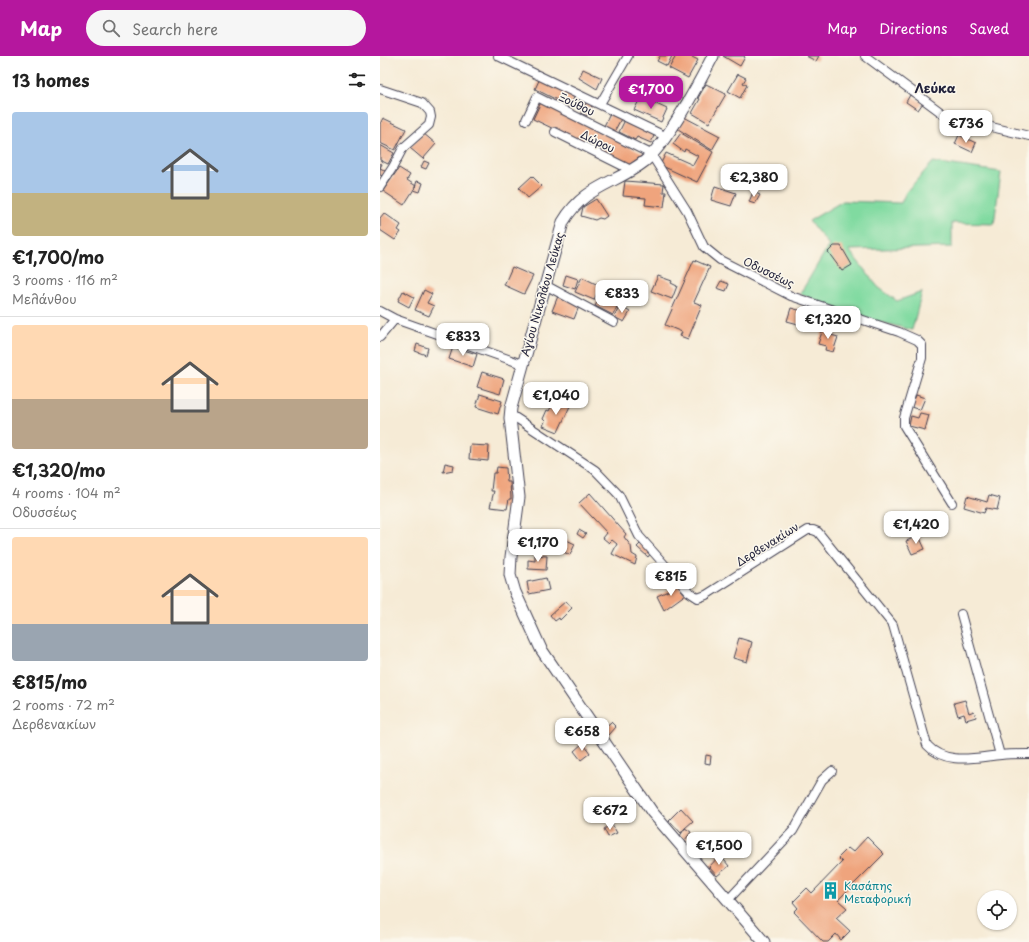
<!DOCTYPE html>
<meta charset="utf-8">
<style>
body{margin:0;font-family:"Playpen Sans",sans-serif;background:#f6f6f6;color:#222;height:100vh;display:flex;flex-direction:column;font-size:15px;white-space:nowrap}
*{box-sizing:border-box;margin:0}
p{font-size:13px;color:#767676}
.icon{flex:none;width:22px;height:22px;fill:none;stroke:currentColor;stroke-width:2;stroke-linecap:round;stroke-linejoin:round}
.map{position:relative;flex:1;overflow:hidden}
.drawer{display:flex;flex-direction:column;background:#fff;width:380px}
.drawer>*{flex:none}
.tools{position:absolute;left:597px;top:834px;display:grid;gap:8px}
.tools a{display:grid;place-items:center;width:40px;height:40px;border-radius:50%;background:#fff;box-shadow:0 1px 3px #0004;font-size:20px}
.price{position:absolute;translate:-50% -34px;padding:0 9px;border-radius:8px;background:#fff;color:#222;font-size:13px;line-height:26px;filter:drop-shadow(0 1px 2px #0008)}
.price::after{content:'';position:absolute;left:50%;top:24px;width:12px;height:9px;margin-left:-6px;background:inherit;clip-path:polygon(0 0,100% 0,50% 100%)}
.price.active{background:#b5179e;color:#fff}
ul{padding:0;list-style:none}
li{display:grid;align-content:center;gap:8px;height:212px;padding:0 12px}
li+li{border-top:1px solid #e0e0e0}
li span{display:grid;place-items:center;height:124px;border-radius:4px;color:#555}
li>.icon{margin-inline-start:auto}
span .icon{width:72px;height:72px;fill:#fffc;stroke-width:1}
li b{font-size:17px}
h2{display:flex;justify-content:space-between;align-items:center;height:48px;padding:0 12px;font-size:17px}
header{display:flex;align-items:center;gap:24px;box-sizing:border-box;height:56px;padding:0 20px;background:#b5179e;color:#fff}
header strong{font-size:19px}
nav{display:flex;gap:22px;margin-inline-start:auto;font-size:14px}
.search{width:280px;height:36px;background:#f6f6f6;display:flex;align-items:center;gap:10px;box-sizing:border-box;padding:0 14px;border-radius:22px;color:#767676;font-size:15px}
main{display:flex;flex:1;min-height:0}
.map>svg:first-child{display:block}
.green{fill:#80daa0;stroke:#517e6e}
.building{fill:#efa47d}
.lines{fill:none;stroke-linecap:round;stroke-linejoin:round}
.street-casing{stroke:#424052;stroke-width:10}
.secondary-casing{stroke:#424052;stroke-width:13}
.street{stroke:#fff;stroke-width:8}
.secondary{stroke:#fff;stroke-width:11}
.labels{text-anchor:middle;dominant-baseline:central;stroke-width:3;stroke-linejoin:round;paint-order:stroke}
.street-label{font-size:11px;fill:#22223b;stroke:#fbf7ec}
.culture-label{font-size:11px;fill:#0d838f;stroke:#fbf7ec;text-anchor:start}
.quarter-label{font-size:13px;font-weight:bold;fill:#22223b;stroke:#fbf7ec}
</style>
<header>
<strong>Map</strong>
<div class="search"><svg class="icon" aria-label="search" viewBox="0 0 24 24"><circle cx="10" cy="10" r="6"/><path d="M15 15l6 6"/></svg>Search here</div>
<nav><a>Map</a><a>Directions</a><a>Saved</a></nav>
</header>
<main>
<section class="drawer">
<h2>13 homes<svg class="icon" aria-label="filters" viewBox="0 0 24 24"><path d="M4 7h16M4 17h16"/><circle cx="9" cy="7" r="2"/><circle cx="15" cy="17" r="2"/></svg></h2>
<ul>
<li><span style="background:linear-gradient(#a9c7e8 65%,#c2b280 0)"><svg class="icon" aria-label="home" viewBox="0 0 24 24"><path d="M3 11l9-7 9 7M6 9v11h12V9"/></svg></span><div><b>€1,700/mo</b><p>3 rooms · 116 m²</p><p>Μελάνθου</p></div></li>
<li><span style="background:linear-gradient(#ffd9b3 60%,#b9a48a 0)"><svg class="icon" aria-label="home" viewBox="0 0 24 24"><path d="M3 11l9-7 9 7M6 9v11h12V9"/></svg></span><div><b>€1,320/mo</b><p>4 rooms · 104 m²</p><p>Οδυσσέως</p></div></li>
<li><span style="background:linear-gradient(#ffd9b3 70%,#9aa5b1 0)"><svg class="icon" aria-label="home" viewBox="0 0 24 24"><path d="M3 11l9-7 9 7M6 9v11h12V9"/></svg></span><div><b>€815/mo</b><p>2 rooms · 72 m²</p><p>Δερβενακίων</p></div></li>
</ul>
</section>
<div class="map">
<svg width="649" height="886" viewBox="0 0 649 886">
<rect width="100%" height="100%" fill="#fbf7ec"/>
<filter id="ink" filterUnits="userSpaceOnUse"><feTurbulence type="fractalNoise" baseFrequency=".025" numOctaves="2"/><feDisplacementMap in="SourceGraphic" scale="8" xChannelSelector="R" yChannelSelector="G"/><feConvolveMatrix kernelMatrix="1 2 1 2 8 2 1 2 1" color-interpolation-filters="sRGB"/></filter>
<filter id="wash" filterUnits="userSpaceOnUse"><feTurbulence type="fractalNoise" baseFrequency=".012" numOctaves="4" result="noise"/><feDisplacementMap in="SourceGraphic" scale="16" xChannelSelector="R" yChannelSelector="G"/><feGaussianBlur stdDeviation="0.9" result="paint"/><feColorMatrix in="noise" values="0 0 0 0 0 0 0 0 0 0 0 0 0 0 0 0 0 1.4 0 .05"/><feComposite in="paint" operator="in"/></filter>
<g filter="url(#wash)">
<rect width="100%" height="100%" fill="#f6ebd6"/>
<path class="green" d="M553 106 621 116 614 168 572 167V191L469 194 498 231 517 245 542 236 532 274 472 259 420 238 449 189 429 165 463 145 521 147 526 136Z"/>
<g id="blocks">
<path class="building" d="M280 0H292L287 10 277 5Z
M296 0H310L318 4 308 22 289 12Z
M343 0H364L365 1 360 10Z
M426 0H439L436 5Z
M203 13 222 22 217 33 199 22Z
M358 18 366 22 363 27 367 29 360 42 348 35Z
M161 20 196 38 188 53 175 47 177 44 155 33Z
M326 28 346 38 329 67 312 57 320 43 318 42Z
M530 39 543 47 538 54 526 46Z
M261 41 287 53 281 66 254 54Z
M207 45 213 48 207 60 201 57Z
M161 46 264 98 249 109 153 63Z
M231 56 242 61 234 76 224 70Z
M304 61 340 80 332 94 298 73Z
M3 62 26 73 15 94 0 87V68Z
M246 62 275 77 271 87 257 81 255 84 239 76Z
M43 77 56 88 43 103 30 92Z
M301 77 333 96 317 126 280 109 286 97 313 109 318 100 305 93 304 96 293 88Z
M579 79 596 87 592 96 575 88Z
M0 89 14 97 8 108 0 104Z
M44 105 49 107 46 113 41 111Z
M0 107 2 108 0 112 6 115 3 120 0 119Z
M19 112 30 119 27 124 36 130 24 149 3 135Z
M152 120 162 130 148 142 139 132Z
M37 125 43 127 40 136 34 134Z
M245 125 284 128 283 136H286L284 151 265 149 266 142 243 140Z
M335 130 356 137 351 150 331 144Z
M373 136 380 139 375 148 369 146Z
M216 143 227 160 223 163 219 162 215 164 201 160 203 151Z
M4 157 21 169 18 174 21 176 15 184 0 174V162Z
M454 190H461L472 209 462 215 448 196Z
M314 204 330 211 314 246 322 249 308 283 300 280 302 276 285 269Z
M132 211 153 220 144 238 124 229Z
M186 219 198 223 195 233 183 229Z
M278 220 292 225 291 227 297 230 292 243 271 235Z
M202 221 220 230 214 244 195 236Z
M341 225 349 228 346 235 337 232Z
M44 234 52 238 47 247 54 250 49 260 35 254Z
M23 235 34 241 29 251 18 245Z
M222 237 232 242 231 245 238 249 233 259 215 250Z
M178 240 200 248 194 263 172 255Z
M240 250 250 256 244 266 234 261Z
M411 252 426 256 422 269 407 265Z
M443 273 452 276 451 279 458 281 453 296 445 294 446 290 438 288Z
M37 288 48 292 46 299 35 295Z
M73 291 97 298 93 311 69 303Z
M102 316 124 323 120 338 97 331Z
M100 338 122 345 118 358 96 351Z
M536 339 545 342 540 354 531 351Z
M175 343 190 350 178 376 163 370 165 365 163 363 167 354 169 355Z
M540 357 549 359 545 374 529 370 531 360 538 362Z
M90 389 109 390 108 405 89 403Z
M65 407 74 409 73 414 63 416Z
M117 411 126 412 127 426H130L131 443H129L127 453 110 451 114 435H111L113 417H116Z
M210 437 246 478 244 481 251 490 252 498 257 501 255 509 232 498 237 488 232 484 229 487 223 482 227 477 199 447Z
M609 439 620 442 617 454 606 452 604 457 584 451 587 440 607 446Z
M199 474 206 478 203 482 197 478Z
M178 480 195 488 190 499 173 491Z
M539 480 545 493 532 498 526 485Z
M261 487 271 497 268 501 257 491Z
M155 499 167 500 166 514 148 513V504L155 505Z
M166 522 169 534 149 538 147 526Z
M296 528 306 538 284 554 277 540 288 535Z
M186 545 192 552 180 564 179 562 175 565 170 559Z
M359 582 372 586 367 606 353 602Z
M585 644 589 657 594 655 596 661 586 664 584 658 578 660 574 647Z
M231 666 236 671 229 679 223 673Z
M203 687 210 697 201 704 194 695Z
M326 699 331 700 330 708 325 707Z
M301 752 313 765 305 772 311 776 305 784 300 780 305 772 301 777 289 764Z
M232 768 237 777 228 781 224 773Z
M487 781 504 798 458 844 467 852 456 862 470 875 461 884 456 878 448 886H443L414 856 418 852 413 846 427 832 432 837 462 806 458 802 468 792 473 796Z
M340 799 349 810 337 820 329 811Z"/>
</g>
</g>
<g filter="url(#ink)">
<use href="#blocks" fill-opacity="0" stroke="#424052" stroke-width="1"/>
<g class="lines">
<defs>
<path id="street" d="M118 0 285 80
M485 0 566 60 649 80
M0 33 42 47 50 56 51 61 49 69 23 92 13 111 0 131
M220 48 248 0
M146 64 157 41 271 98 307 155 324 191 340 204 411 240 519 276 537 284 542 289V302L524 362V370L572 447
M175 76 251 114
M165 229 234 266
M0 255 15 263 142 308
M0 281 15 263
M130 358 215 414 239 439 259 480 309 536 318 542 326 539 428 474H433L438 476 513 569 547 689C566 710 597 701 621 699 630 698 640 698 649 698
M581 558 620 699
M348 844 413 775 442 724 452 715"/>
<path id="secondary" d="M333 0C319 27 288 86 265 105 234 129 205 129 183 166L131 352 130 362 139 441 131 501 130 519 135 536 161 593 272 756 384 886"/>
</defs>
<use href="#street" class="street-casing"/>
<use href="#secondary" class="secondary-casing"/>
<use href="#street" class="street"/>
<use href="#secondary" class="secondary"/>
</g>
</g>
<defs>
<symbol id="building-bare" viewBox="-9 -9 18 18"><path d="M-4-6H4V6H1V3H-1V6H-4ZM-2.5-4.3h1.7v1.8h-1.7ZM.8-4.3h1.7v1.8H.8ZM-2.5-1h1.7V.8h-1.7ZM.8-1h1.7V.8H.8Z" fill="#0f9aa8" stroke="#fbf7ec" stroke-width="2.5" paint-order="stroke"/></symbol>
</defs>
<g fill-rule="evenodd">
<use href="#building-bare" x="438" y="822" width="25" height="25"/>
</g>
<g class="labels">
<g class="street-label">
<text transform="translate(197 48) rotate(26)">Ξούθου</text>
<text transform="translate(218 85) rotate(26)">Δώρου</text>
<text transform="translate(389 216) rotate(26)">Οδυσσέως</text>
<text transform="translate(162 238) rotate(-74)">Αγίου Νικολάου Λεύκας</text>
<text transform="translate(387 488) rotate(-32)">Δερβενακίων</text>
</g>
<g class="culture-label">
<text x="464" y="829">Κασάπης<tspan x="464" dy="13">Μεταφορική</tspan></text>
</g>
<g class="quarter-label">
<text x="555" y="31">Λεύκα</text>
</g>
</g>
</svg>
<div class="tools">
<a><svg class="icon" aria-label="locate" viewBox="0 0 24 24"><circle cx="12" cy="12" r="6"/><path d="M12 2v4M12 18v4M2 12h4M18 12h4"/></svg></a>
</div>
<b class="price active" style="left:271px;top:54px">€1,700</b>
<b class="price" style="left:586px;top:88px">€736</b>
<b class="price" style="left:374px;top:142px">€2,380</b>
<b class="price" style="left:242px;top:258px">€833</b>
<b class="price" style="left:448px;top:284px">€1,320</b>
<b class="price" style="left:83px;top:301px">€833</b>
<b class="price" style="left:176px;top:360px">€1,040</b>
<b class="price" style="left:536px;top:489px">€1,420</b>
<b class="price" style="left:158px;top:507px">€1,170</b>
<b class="price" style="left:291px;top:541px">€815</b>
<b class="price" style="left:202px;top:696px">€658</b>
<b class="price" style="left:230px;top:775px">€672</b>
<b class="price" style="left:339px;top:810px">€1,500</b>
</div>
</main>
